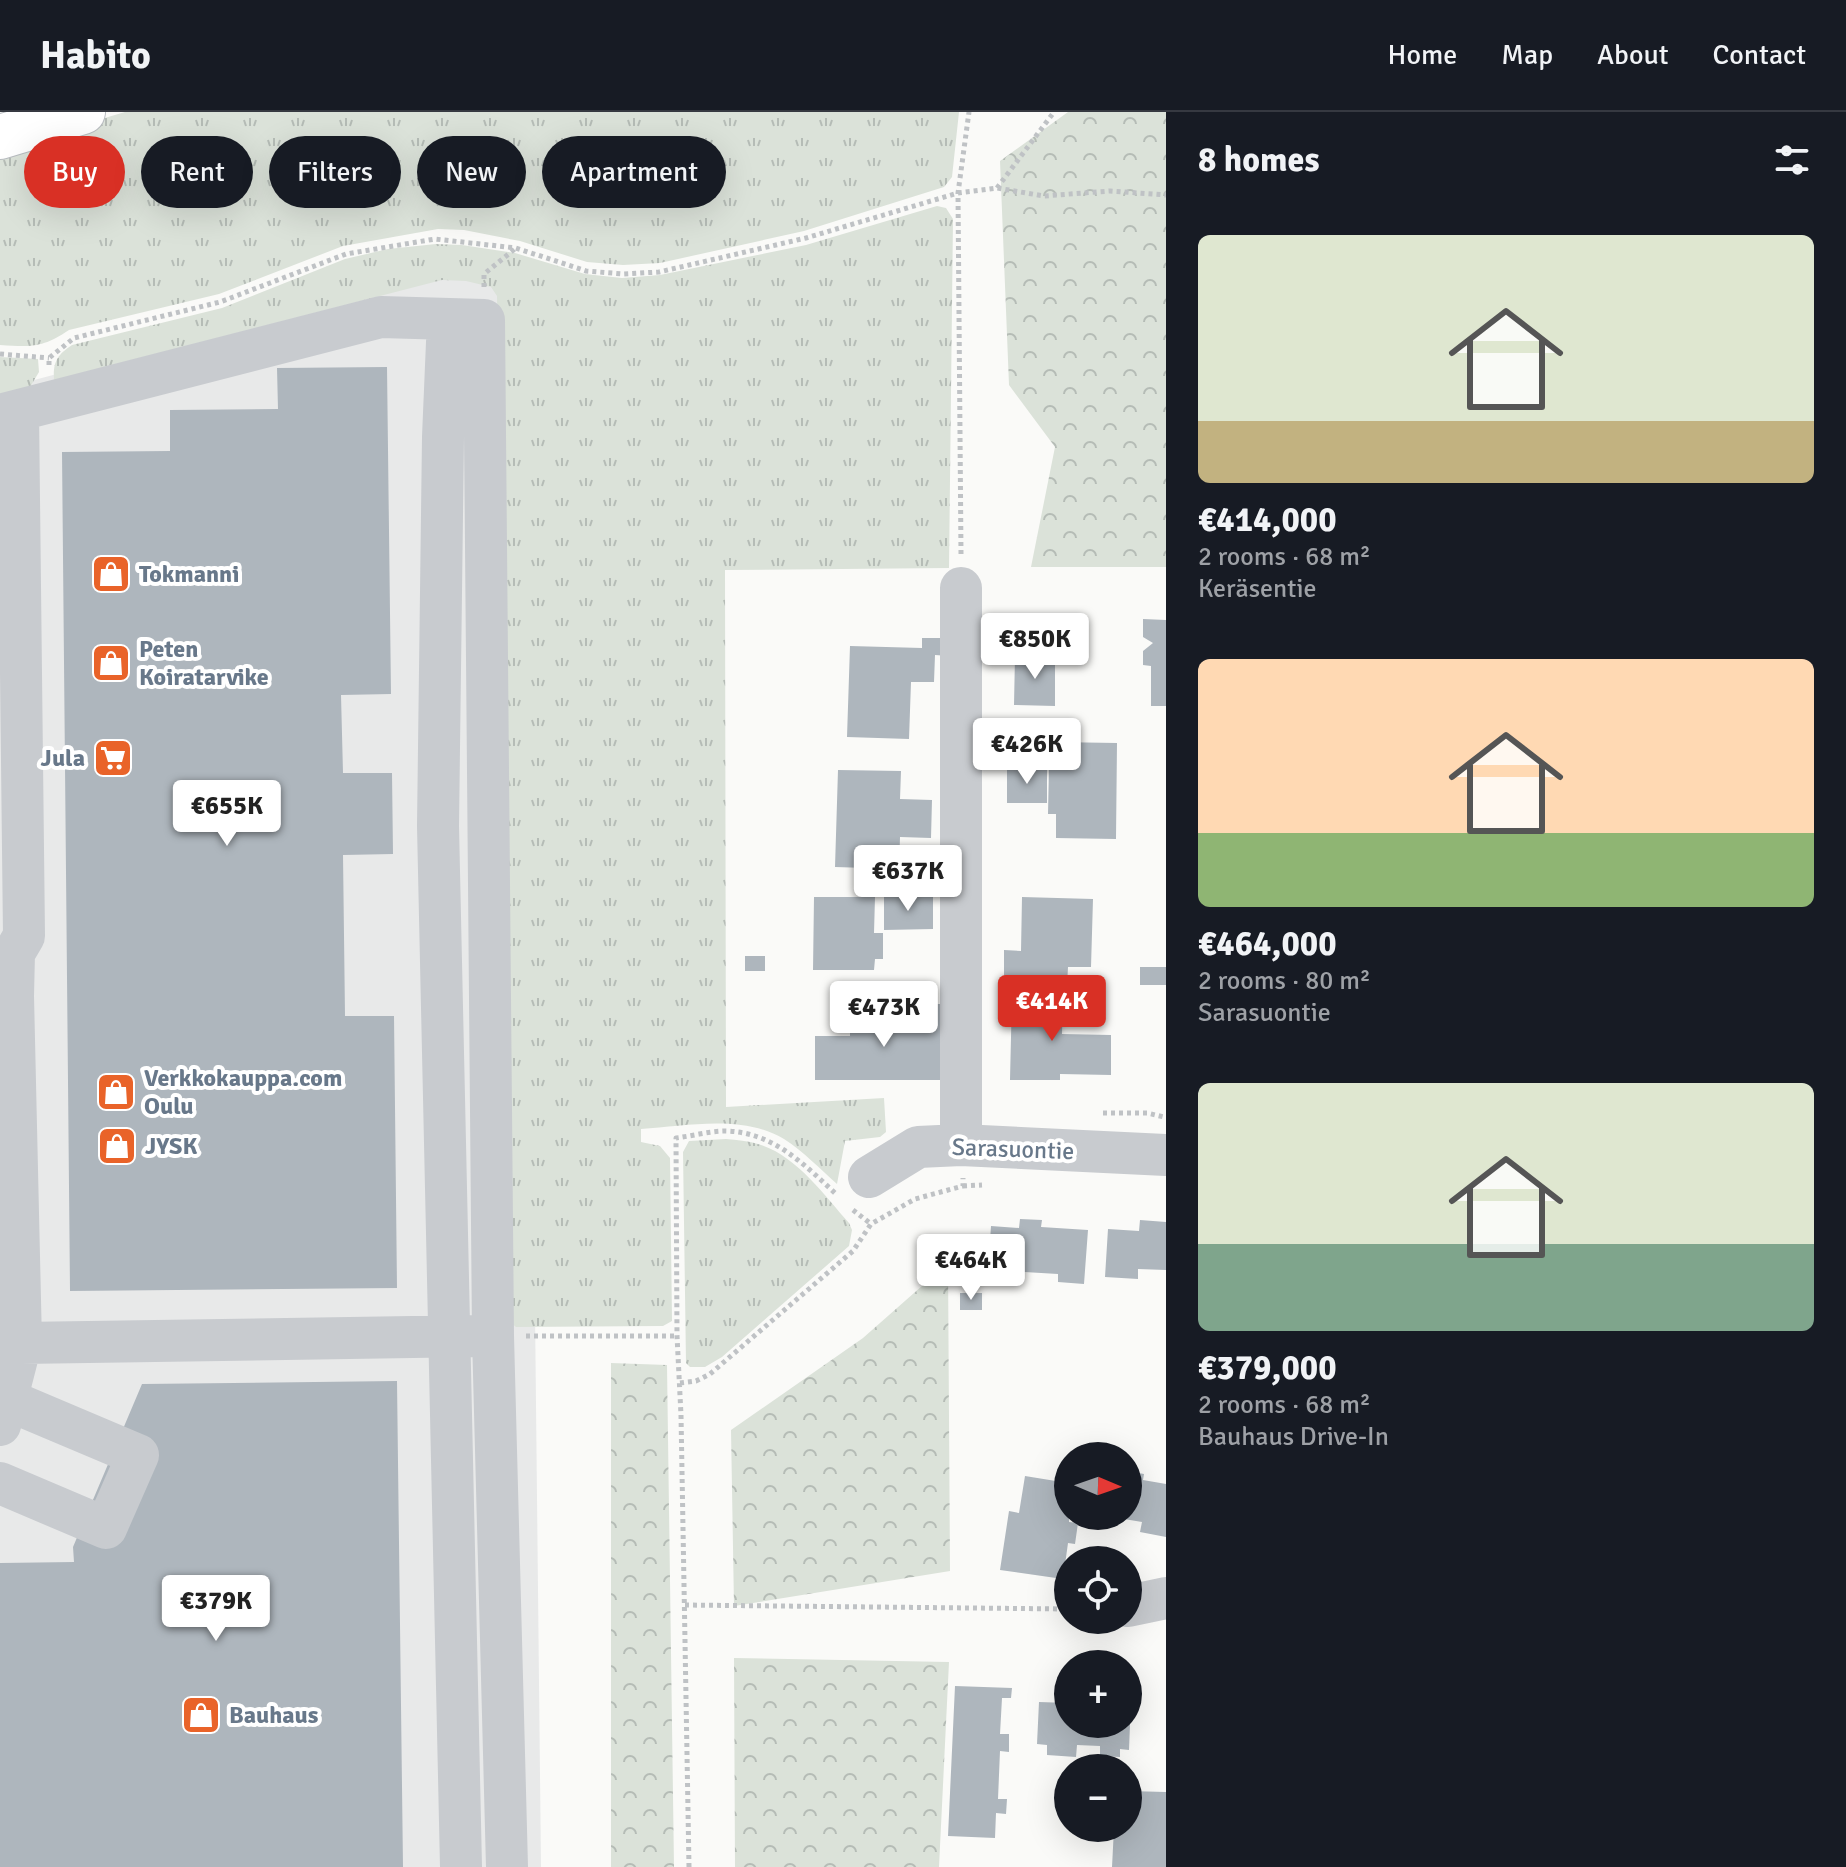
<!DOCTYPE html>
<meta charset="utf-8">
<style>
body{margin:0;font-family:Signika,sans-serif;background:#20242c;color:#f1f3f6;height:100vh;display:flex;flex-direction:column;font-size:30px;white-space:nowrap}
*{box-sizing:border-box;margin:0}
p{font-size:26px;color:#9ea1a6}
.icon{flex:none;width:44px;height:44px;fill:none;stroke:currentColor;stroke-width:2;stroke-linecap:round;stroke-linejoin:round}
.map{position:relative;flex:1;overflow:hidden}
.side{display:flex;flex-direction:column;background:#171b24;width:680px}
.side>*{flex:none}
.guide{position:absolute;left:24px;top:24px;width:760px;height:72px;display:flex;gap:16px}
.needle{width:52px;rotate:92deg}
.controls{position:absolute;left:1054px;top:1330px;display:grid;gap:16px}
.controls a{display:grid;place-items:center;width:88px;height:88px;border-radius:50%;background:#171b24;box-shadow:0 8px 32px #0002;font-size:40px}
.price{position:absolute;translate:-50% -68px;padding:0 18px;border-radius:8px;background:#fff;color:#222;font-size:26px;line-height:52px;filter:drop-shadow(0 2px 4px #0008)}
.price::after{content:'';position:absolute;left:50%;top:48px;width:24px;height:18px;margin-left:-12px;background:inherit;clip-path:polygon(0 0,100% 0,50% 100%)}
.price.active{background:#d93025;color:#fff}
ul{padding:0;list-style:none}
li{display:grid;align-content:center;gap:16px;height:424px;padding:0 32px}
li span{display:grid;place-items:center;height:248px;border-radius:12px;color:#555}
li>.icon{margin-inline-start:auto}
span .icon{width:144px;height:144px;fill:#fffc;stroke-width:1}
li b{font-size:34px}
h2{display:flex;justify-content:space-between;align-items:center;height:96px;padding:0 32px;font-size:34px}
.chip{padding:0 28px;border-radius:36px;background:#171b24;box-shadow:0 8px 32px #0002;font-size:28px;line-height:72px}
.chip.active{background:#d93025;color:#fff}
header{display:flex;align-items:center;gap:48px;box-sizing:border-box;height:112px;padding:0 40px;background:#171b24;border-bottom:2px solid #363941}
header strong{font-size:38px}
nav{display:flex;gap:44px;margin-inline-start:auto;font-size:28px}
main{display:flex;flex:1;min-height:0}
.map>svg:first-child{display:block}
.built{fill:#e8e9e9}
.grass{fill:url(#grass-tufts)}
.forest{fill:url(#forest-crowns)}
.building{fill:#aeb6bd}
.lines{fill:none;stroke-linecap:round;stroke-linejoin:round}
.highway-casing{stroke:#b8bcc0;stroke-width:46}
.path{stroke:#bfc2c5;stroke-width:5;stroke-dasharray:4 4;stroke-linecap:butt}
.minor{stroke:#c8cbcf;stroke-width:42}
.highway{stroke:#fff;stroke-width:44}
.labels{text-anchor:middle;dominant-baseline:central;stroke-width:8;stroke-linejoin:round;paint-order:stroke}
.poi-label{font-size:24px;font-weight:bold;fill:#68788a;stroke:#fff;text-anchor:start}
.street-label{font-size:24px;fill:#68788a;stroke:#fff}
</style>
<header>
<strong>Habito</strong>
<nav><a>Home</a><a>Map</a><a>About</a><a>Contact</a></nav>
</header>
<main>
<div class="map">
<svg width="1166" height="1755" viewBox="0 0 1166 1755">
<defs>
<pattern id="grass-tufts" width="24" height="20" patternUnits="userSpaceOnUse" patternTransform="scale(2)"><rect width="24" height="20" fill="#dbe2d9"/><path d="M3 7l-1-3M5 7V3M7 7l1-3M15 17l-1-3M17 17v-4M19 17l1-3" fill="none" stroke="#b5bcb6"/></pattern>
<pattern id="forest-crowns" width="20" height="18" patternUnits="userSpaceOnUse" patternTransform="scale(2)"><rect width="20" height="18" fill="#dbe2d9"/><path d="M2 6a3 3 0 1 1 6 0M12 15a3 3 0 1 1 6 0" fill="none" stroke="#b5bcb6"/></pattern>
</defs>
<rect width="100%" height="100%" fill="#fafaf8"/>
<path class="built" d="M455 157 524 179 541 1755H0V277Z"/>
<path class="grass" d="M125 0H959L952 65 944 75 804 119 660 151 623 153 587 150 520 129 464 118 438 117 343 134 219 182 69 218C42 236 32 235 0 233V37Z
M937 94 946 96 953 107 949 456 725 458 726 995 884 986 886 1020 880 1025 845 1029 837 1072C820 1057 803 1039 784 1027 742 1002 687 1014 641 1017V1030L660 1034 670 1046 672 1209 663 1214 516 1215 510 1210 497 184 491 175 466 169 442 168 54 268C53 250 57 243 72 233L222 196 345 147 388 137 436 132 462 133 515 141 585 162 622 166 660 163 806 133Z
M0 245 38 247 39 260 30 275 0 283Z
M726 1027C737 1028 748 1029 758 1032 796 1043 824 1083 849 1111L852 1118 849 1134 722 1245 705 1255H690L686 1251 683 1040 689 1029Z"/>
<path class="forest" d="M1068 0H1166V455H1031L1055 335 1009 273 1000 49Z
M948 1151 950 1459 734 1494 731 1318 863 1226Z
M611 1251 667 1253 674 1755H611Z
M734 1546 949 1550 939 1755H735Z"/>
<path class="building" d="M387 255 391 582 341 583 343 661H392L393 742 343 743 345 904H394L397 1176 70 1179 62 340 170 339V298L278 297 277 256Z
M1143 507 1166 508V594H1151V554L1143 553V539L1153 531 1143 525Z
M922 526H949V544L935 543 934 570H911L909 627 847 625 850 534 922 536Z
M1015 544H1055V594L1014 593Z
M1055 630 1117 631 1116 727 1056 726V702H1048L1049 654H1055Z
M838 658 901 659 900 687 932 688 931 726 900 725 899 757 835 755Z
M1007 658H1047V691H1007Z
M814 785H875L874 821H883V847H875L874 858H813Z
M884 785H933V817L884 818Z
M1022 785 1093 787 1091 855H1068L1067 874 1004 873V838L1021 839Z
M745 844H765V859H745Z
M1140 855H1166V873H1140Z
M1012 883H1063L1062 922 1111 923V963L1060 962V968H1010Z
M901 892H940L941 968H815V924H850V906H875L876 913H890L891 920H901Z
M1020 1107 1042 1108 1041 1115 1088 1118 1084 1172 1058 1170V1162L988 1158 991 1114 1019 1116Z
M1140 1108 1166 1110V1158L1138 1157V1167L1105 1165 1108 1117 1139 1119Z
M960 1181H982V1198H960Z
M397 1269 403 1755H0V1451L74 1450 73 1435 142 1272Z
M1128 1359 1144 1362 1143 1368 1166 1372V1425L1140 1420 1142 1410 1118 1406 1128 1404Z
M1025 1364 1068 1371 1069 1410 1078 1411 1075 1432 1068 1431 1063 1467 1000 1458 1009 1399 1019 1401Z
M955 1574 1012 1576 1011 1586H1002L1000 1622H1009V1640L1000 1639 998 1687H1007L1006 1702 996 1701 995 1726 948 1724Z
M1039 1590 1068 1591V1612H1130L1129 1638 1120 1637V1645L1100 1644V1634L1077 1633 1076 1645 1047 1643V1633L1037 1632Z
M1128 1679 1166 1680V1755H1112L1114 1716H1128Z"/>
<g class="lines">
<defs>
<path id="highway" d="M0 25 83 0"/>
</defs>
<use href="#highway" class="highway-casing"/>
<path class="path" d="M997 76 1054 0
M484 175V162L516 136
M0 242 49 246
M49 253V246L74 226 220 190 346 142 435 127 516 136 586 159 624 162 659 160 806 126 958 81 997 76 1044 84 1110 79 1166 83
M961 442 958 81 969 0
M1103 1001H1147L1164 1005
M963 1074 982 1073
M853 1098 871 1112
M526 1224H677
M680 1271 696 1269 710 1262 853 1139 871 1112 915 1087 963 1074V1066
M685 1493 1068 1497
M689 1755 681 1303 677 1224 676 1026C692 1024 710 1019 726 1019 773 1020 805 1053 837 1083"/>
<path class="minor" d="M448 207 443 325 438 714 461 1755
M0 303 381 205 484 208 493 1224 507 1755
M961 476V1033
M869 1065 918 1035 961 1033 1166 1043
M21 1231 476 1224
M0 1313 21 1231 13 884 14 841 24 824 18 299
M0 1371 106 1416 138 1343 8 1288
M1128 1494 1166 1486"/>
<use href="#highway" class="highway"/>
</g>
<defs>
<symbol id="shop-square" viewBox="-11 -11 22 22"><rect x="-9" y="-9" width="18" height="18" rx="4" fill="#e96329" stroke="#fff"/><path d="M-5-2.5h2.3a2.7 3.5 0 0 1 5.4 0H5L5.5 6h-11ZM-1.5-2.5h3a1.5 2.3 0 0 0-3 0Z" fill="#fff"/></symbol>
<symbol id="supermarket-square" viewBox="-11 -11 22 22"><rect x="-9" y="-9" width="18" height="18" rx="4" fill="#e96329" stroke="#fff"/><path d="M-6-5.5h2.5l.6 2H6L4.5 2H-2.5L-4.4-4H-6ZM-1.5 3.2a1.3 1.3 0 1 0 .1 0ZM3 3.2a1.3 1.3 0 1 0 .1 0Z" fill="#fff"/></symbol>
</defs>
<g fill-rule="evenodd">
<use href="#shop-square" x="89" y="440" width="44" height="44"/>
<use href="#shop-square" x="89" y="529" width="44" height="44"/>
<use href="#supermarket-square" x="91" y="624" width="44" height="44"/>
<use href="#shop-square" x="94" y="958" width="44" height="44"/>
<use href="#shop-square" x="95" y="1012" width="44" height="44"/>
<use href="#shop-square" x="179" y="1581" width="44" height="44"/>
</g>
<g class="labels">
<g class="poi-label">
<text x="139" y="462">Tokmanni</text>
<text x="139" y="537">Peten<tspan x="139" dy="28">Koiratarvike</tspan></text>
<text x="85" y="646" text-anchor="end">Jula</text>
<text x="144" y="966">Verkkokauppa.com<tspan x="144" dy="28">Oulu</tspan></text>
<text x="145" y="1034">JYSK</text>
<text x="229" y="1603">Bauhaus</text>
</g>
<g class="street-label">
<text transform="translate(1013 1037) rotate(2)">Sarasuontie</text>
</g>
</g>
</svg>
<div class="controls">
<a><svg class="needle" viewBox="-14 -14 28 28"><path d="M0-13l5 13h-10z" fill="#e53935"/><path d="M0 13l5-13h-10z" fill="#9ea1a6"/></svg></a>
<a><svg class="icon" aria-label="locate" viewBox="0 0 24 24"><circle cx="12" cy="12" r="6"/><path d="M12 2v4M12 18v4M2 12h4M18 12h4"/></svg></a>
<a>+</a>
<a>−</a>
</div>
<b class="price" style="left:1035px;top:569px">€850K</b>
<b class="price" style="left:1027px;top:674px">€426K</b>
<b class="price" style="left:227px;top:736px">€655K</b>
<b class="price" style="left:908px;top:801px">€637K</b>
<b class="price active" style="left:1052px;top:931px">€414K</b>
<b class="price" style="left:884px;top:937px">€473K</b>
<b class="price" style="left:971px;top:1190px">€464K</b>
<b class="price" style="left:216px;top:1531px">€379K</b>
<div class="guide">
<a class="chip active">Buy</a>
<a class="chip">Rent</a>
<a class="chip">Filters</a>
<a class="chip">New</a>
<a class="chip">Apartment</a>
</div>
</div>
<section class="side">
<h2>8 homes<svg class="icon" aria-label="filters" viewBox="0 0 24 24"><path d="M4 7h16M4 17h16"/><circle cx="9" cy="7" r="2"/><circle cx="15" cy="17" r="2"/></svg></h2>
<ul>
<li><span style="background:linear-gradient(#dfe7d0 75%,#c2b280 0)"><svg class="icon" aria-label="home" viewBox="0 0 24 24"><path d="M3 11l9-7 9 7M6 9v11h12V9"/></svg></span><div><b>€414,000</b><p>2 rooms · 68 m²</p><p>Keräsentie</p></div></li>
<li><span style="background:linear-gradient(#ffd9b3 70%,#8fb573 0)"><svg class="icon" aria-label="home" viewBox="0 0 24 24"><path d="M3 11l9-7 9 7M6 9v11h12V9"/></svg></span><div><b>€464,000</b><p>2 rooms · 80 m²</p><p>Sarasuontie</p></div></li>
<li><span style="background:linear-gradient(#dfe7d0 65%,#7fa58c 0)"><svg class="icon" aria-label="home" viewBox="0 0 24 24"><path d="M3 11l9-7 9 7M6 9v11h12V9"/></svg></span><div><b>€379,000</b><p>2 rooms · 68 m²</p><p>Bauhaus Drive-In</p></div></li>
</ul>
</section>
</main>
